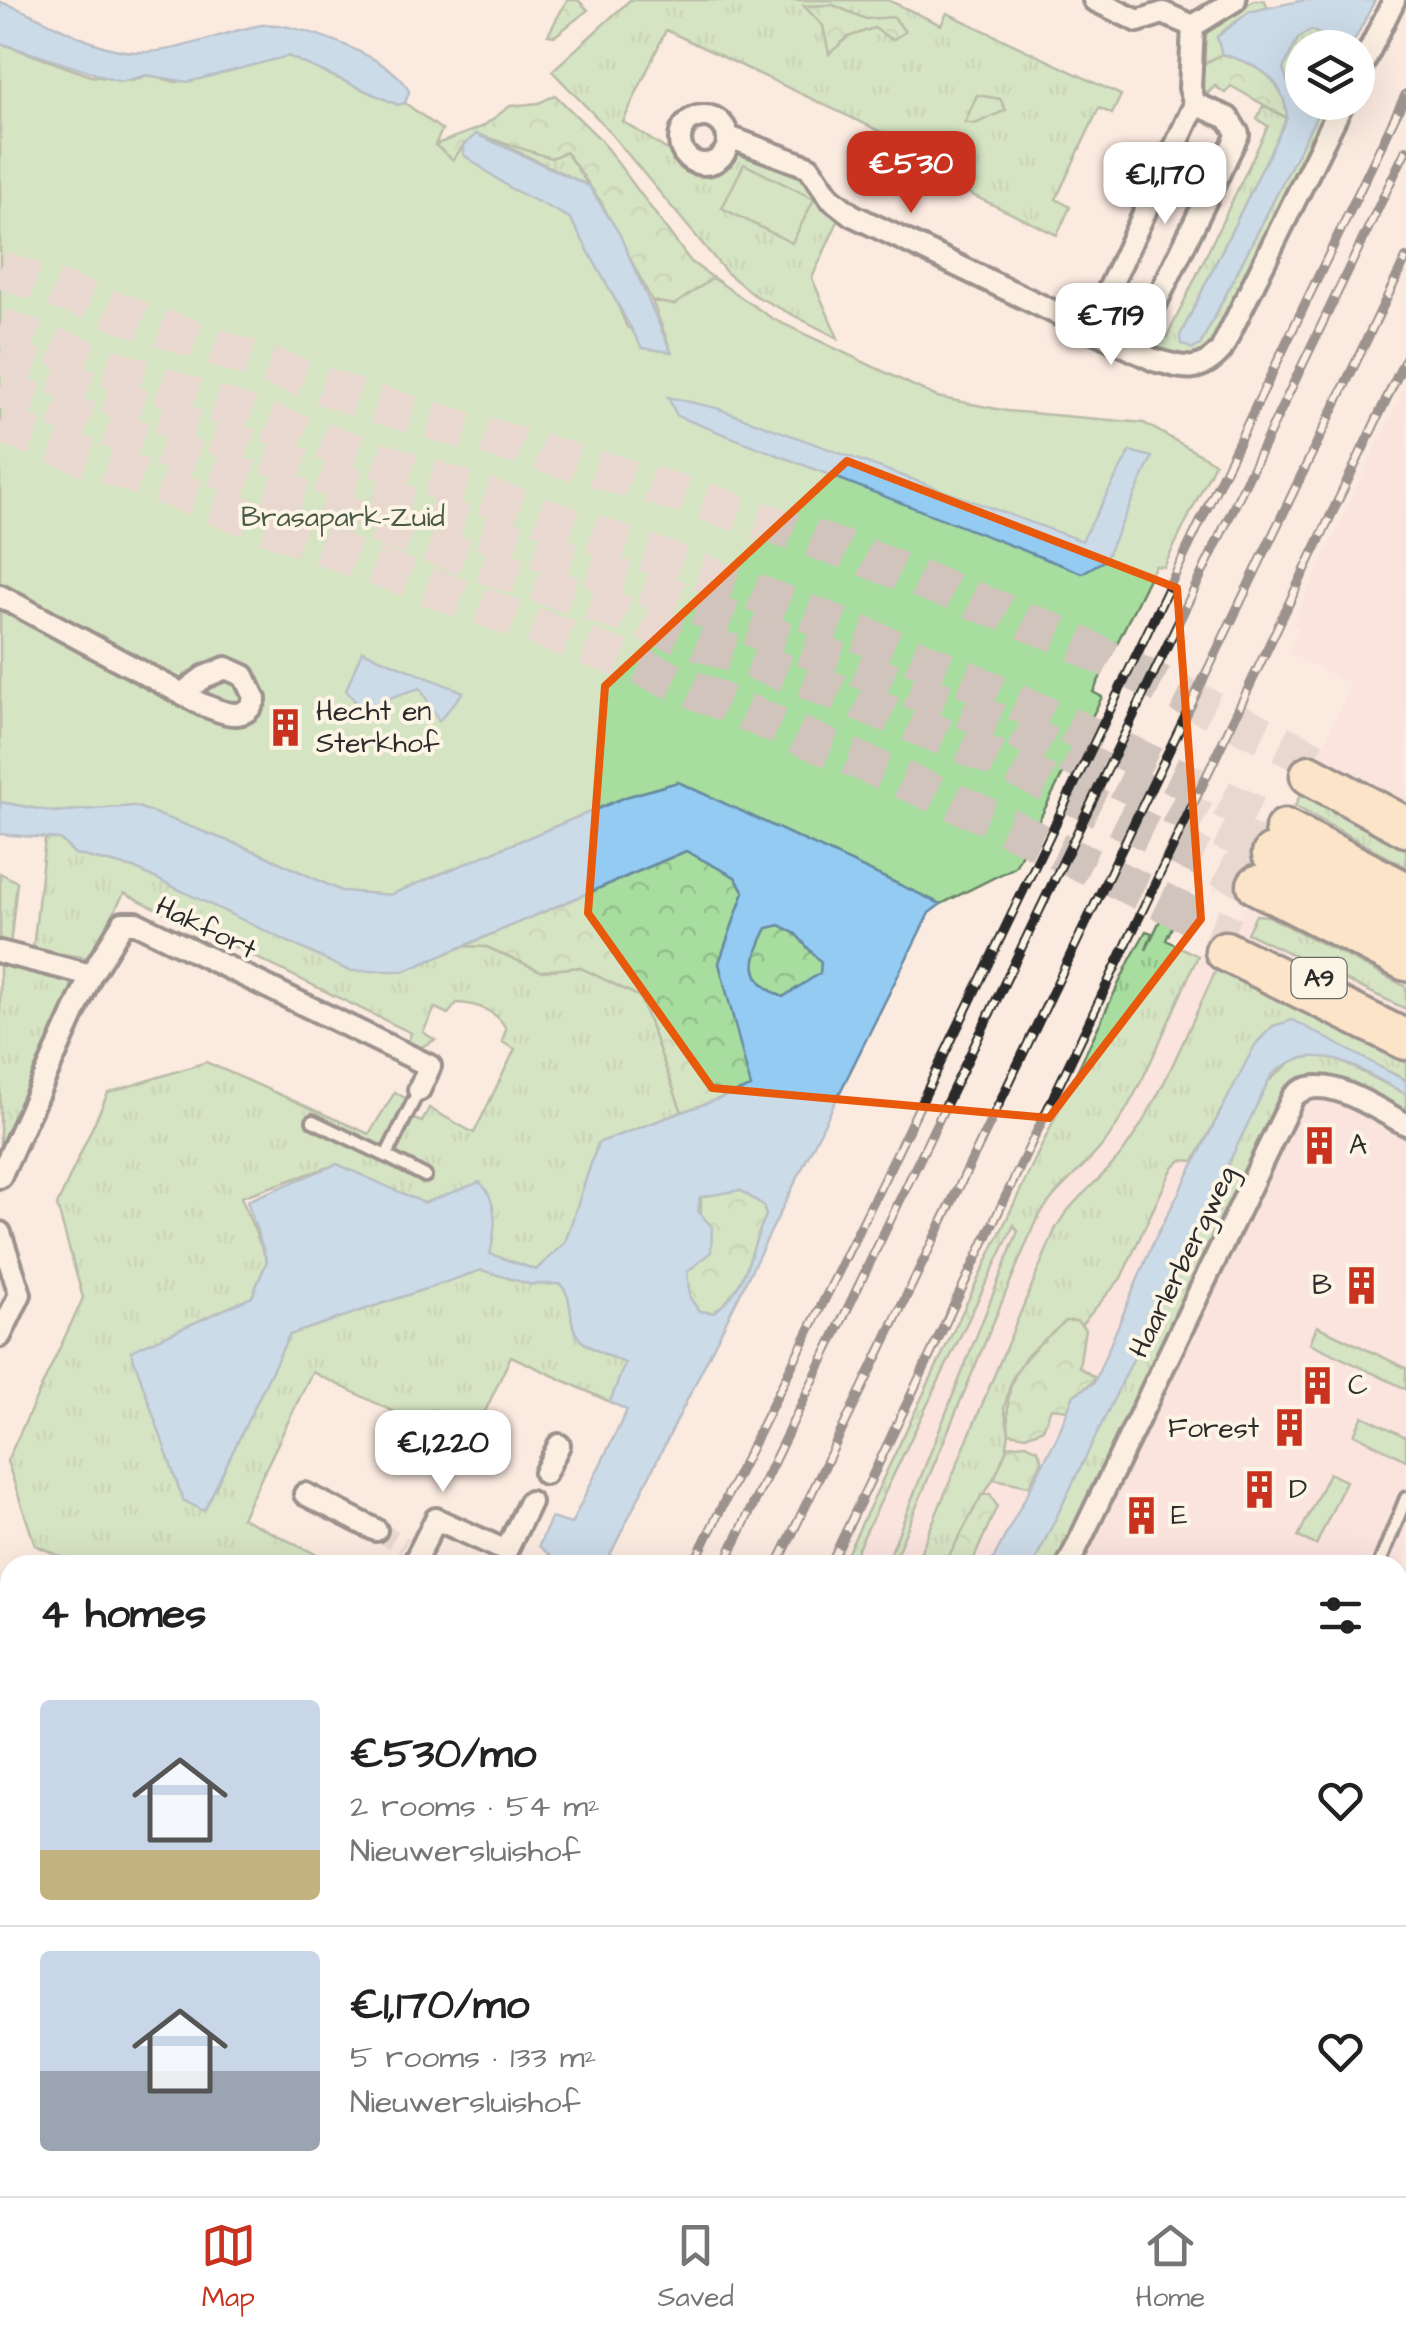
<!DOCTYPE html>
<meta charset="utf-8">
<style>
body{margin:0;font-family:"Architects Daughter",sans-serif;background:#f6f6f6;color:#222;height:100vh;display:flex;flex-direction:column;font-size:38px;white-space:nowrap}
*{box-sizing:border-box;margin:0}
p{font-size:32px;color:#767676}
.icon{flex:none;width:55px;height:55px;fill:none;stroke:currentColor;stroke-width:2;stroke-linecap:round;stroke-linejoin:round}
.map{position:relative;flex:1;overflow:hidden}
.drawer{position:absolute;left:0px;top:1555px;width:1408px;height:642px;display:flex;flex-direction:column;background:#fff;border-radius:30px 30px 0 0;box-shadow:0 10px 40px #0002}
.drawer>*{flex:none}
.fabs{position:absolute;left:1285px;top:30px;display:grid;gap:20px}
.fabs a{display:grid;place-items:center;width:90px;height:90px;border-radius:50%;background:#fff;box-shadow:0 10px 40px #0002;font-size:50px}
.price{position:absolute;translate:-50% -85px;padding:0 22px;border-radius:20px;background:#fff;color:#222;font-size:32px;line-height:65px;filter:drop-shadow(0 2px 5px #0008)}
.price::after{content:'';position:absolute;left:50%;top:60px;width:30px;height:22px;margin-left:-15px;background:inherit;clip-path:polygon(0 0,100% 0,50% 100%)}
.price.on{background:#c8321e;color:#fff}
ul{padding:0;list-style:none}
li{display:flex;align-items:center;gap:30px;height:250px;padding:0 40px}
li+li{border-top:2px solid #e0e0e0}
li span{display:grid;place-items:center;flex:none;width:280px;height:200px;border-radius:10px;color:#555}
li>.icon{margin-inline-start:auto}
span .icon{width:120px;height:120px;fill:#fffc;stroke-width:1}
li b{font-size:42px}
h2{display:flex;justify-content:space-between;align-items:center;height:120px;padding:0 40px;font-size:42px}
.tab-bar{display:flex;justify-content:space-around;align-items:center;height:140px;border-top:2px solid #e0e0e0;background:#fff;font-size:28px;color:#767676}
.tab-bar a{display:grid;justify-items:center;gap:5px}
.tab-bar .on{color:#c8321e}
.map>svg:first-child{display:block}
.built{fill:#fadcdb}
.grass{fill:url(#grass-tufts);stroke:#698465;stroke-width:2.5}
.forest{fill:url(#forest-crowns);stroke:#698465;stroke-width:2.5}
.green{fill:#a7dd9f;stroke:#698465;stroke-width:2.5}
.water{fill:#93cbf2;stroke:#698ba2;stroke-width:2.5;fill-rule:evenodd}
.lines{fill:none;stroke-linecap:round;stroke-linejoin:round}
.street-tunnel{stroke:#d1c4bc;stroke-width:20;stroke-dasharray:20 10;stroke-linecap:butt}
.highway-tunnel{stroke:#d1c4bc;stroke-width:38;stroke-dasharray:38 19;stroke-linecap:butt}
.lane-casing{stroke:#2b2b2b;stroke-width:18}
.street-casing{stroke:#2b2b2b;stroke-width:28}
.secondary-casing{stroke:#2b2b2b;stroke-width:38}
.highway-casing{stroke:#2b2b2b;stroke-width:45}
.lane{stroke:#fcf5e5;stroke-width:10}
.street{stroke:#fcf5e5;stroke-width:20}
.secondary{stroke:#fcf5e5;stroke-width:30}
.highway{stroke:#fbddab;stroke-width:38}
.rail-casing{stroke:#2b2b2b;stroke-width:10}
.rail{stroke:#fcf5e5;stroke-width:6;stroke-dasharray:19;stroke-linecap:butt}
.marked{fill:none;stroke:#e8590c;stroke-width:8;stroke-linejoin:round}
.labels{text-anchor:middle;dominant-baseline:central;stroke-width:8;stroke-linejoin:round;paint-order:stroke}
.shield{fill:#fcf5e5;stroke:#6a6863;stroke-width:2.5}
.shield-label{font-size:25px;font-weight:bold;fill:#2b2b2b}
.park-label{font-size:28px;fill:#4a5848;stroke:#fcf5e5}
.poi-label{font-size:28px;fill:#2b2b2b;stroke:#fcf5e5;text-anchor:start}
.street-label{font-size:28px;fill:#2b2b2b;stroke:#fcf5e5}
</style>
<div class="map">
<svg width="1406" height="2196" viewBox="0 0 1406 2196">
<defs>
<pattern id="grass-tufts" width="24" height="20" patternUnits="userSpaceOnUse" patternTransform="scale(2.5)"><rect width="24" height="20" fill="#a7dd9f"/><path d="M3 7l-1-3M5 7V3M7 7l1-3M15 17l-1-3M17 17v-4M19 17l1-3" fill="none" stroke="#90be89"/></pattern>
<pattern id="forest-crowns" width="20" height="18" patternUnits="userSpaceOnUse" patternTransform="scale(2.5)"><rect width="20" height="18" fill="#a7dd9f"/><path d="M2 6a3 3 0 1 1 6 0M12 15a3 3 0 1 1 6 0" fill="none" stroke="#90be89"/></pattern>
</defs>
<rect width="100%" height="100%" fill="#fbeae0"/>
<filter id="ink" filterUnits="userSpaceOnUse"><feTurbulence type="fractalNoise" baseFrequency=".01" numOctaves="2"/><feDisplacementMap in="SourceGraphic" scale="20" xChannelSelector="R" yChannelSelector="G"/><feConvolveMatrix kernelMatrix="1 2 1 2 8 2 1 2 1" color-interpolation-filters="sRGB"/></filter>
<g filter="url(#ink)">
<path class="built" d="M1406 385V2196H551L555 2188H1398V1565H850L1142 957 1199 954 1218 963 1324 744 1351 684 1288 652 1299 629 1292 625Z
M0 2001 10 2006V2188H350L345 2196H0Z"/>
<path class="grass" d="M630 0H888L941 25 947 13 1121 95 1112 114 1099 108 1056 199 1070 207 1057 235 877 150 884 133 666 30 623 122C646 134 693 172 712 169L733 149 804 170 825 210 838 221 812 278 838 338 754 295 726 272 601 122 552 71Z
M1254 0H1264L1268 7C1249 13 1231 23 1217 37L1222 54 1202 65 1207 28Z
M1311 30 1319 34 1325 47 1302 48V83L1289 85 1283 69 1299 37Z
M1323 103H1332L1215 345C1195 364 1176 358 1151 350L1150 333 1167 337 1268 126 1257 119 1263 106 1287 118 1180 336 1192 349 1200 345Z
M483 135 551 157 566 152 589 186Z
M1306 783 1406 835V867L1295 806Z
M45 839H60L75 854 134 868 405 971 464 946 487 947 541 971 579 967 640 997 682 1112 598 1143 565 1243 536 1270 490 1254 424 1204 337 1164 241 1197 267 1261 252 1297 204 1511 289 1335 481 1270 529 1284H560C577 1300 565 1326 582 1341 593 1351 612 1357 625 1363L610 1402 511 1356 468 1448 312 1372 242 1518 338 1565H80L35 1545 7 1461 83 1298 57 1205 108 1093 206 1062 369 1134 395 1092 405 1098 413 1119 422 1122 429 1108 474 1133 515 1049 502 1042 506 1029C499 1012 475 1003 457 1003L448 1014 435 1008 423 1032 435 1040 415 1050 406 1047 411 1033 124 893 90 958 33 950Z
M0 873 17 882 10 946 0 943Z
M1173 893 1185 899 1166 940 1198 956C1170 1015 1146 1083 1109 1137 1086 1169 1053 1188 1034 1225L892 1565H886L1018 1231 1014 1225 850 1565H842L1130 960 1146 931 1152 933 1146 950Z
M1256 915 1268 916 1406 987V1009L1247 933Z
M0 962C25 975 71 962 76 999L0 1154Z
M1219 964 1406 1058V1080L1317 1037 1293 1020 1273 1026 1259 1040 1194 1161 1181 1160 1172 1169 1121 1278 1082 1324 1066 1321 1026 1356 1012 1379 1004 1408 1009 1433 1005 1458 944 1565H915L1055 1230C1072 1197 1104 1180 1125 1149 1164 1095 1190 1023 1219 964Z
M1326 1054 1406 1094V1116L1325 1078 1295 1084 1060 1565H1033L1263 1086 1293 1060Z
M0 2014 10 2015V2101L0 2116Z"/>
<path class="forest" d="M567 0H578L588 10 555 36 548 35Z
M833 5 866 19 894 17 905 32 892 40 874 28 848 37 829 54 823 26 804 6Z
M1222 54C1257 64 1285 78 1287 118L1231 86 1225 93 1215 86 1208 93 1199 86 1202 65Z
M555 95 600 139 691 262 736 294 674 305 652 301 601 202 566 152 551 158 476 134 454 161 434 145 482 127 510 106 539 103Z
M977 95 1000 99 1006 110 975 124 965 122Z
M686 851 735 877 744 892 719 963 752 1087 682 1112 640 997 579 967 541 971 487 947 464 946Z
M780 925 796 934 821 963V973L783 997C745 981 751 958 767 928Z
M740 1190 763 1205 766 1216C747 1254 750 1287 713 1313L699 1311 690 1298 686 1272 700 1257 701 1196Z
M1066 1321H1077L1085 1329 1079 1367 1094 1377 1093 1382 1074 1395 1068 1410 1051 1408 1043 1429 1026 1436 1009 1433C1002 1374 1022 1358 1066 1321Z
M1026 1444 1038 1450 1042 1461 1029 1486 994 1479 1008 1446Z
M990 1494 997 1506 971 1565H944L982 1495Z"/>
<path class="green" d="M0 43 91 76 132 81 147 75 176 82 288 56 398 105 405 103 442 130 435 145 453 160 463 146 464 155 570 218 609 284 627 327 671 351 652 301 674 305 713 278 773 319 937 397 1007 411 1144 423 1215 463 1164 567 1155 566 1093 692 1102 697 1015 867 941 904 678 782 626 797 390 895 341 891 257 852 135 806 54 812 0 802Z
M744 164 814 199 792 243 722 208Z
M1317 1326 1406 1368V1389L1310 1343Z
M1363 1416 1406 1437V1460L1354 1434Z
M1329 1473 1346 1481 1316 1545 1298 1537Z
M1406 1986V2071L1398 2067V2003Z
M1398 2080 1406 2084V2158L1400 2155 1398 2160Z"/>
<path class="water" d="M1304 0H1375L1351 47H1325L1319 34 1311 30 1298 38 1283 69 1289 85 1302 83V102L1323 103 1200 345 1193 349 1181 344 1180 336 1287 118C1285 78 1257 64 1222 54L1217 37 1249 12Z
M0 2C44 15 88 50 135 52 178 54 220 32 262 25 293 20 400 60 409 92L405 103 398 105 288 56 188 82 147 75 120 82 0 43Z
M476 134 589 186 619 233 671 352 642 348 570 218 510 188 464 155 463 146Z
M668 397 716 408 1082 541 1130 451 1152 457 1105 560 1082 573 677 416Z
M362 651 463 692 439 721 420 688 392 697 367 716 346 690Z
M678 782 941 904 929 913 605 1565H561L539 1546 551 1518 571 1524 627 1410 610 1402 625 1363C612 1356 593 1351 582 1341 565 1326 577 1300 560 1284H529L481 1270 289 1335 204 1511 183 1500 131 1351 252 1297 267 1261 247 1201 337 1164 424 1203 480 1182C499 1202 496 1229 490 1254L536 1270 565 1243 598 1143 751 1087 719 963 744 892 735 877 686 851 405 971H349L134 868 75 854 60 839 0 834V802L54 812 135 806 257 852 341 891 390 895 626 797ZM780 925 796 934 821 963 820 973 783 997C745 981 751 958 767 928ZM740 1190 763 1205 766 1216C747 1254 750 1287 713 1313L699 1311 690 1298 687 1272 711 1252 712 1227 698 1211 700 1197Z
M1293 1020 1406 1081V1094C1362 1072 1315 1033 1271 1076L1033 1565H990L1057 1437 1074 1395 1094 1383 1154 1241 1255 1045 1273 1026Z"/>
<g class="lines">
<path class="street-tunnel" d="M376 1530 404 1546"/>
<path class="highway-tunnel" d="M0 269 360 399 698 499 854 553 1049 630 1317 761
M0 326C261 426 529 505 790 606 959 671 1122 750 1285 829
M0 355 330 478 663 593 1012 728 1272 854
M0 389 817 684 997 759 1257 885
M0 424 637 665 982 814 1233 936"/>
<defs>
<path id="lane" d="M313 1121 386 1156 419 1090
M386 1156 425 1176
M1379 1565 1406 1498
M1398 1620 1406 1603
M0 1653 10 1658
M1398 1788 1406 1795
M0 1878 10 1885
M0 1911 10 1892
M214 2196 219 2188
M245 2196 249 2188
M317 2196 318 2188
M681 2196 685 2188
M749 2196 753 2188
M1150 2196 1154 2188"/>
<path id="street" d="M1193 26 1235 0
M1358 74 1394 0
M680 140a24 24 0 1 1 48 0a24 24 0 1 1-48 0Z
M729 137 809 167 830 198 852 215 1154 360C1183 368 1199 375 1221 350L1343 102
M1090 330 1195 104 1190 88 1193 26 1163 13 1138 21 1094 0
M1133 350 1238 134 1228 118 1195 104
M0 596 201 704C220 711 244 725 255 699L244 676 226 668 204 677 183 693
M0 952 91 975
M0 1177 91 975 123 923H136L430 1066 419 1090
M0 1233 20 1294 0 1336
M545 1473 559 1445
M305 1494 376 1530
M413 1565 436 1519 506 1551 530 1502
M1068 1565 1293 1097C1322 1068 1376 1110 1406 1124
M1398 1852 1406 1856
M1015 2196 1019 2188"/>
<path id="secondary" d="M0 1950 10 1955
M0 1993 10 1998
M400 2188 418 2196
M489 2188 507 2196"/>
<path id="highway" d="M1310 775 1406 827
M1285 829 1406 892
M1272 854 1406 925
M1257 885 1406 961
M1225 951 1406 1040"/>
</defs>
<use href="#lane" class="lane-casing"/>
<use href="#street" class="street-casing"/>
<use href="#secondary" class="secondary-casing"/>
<use href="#highway" class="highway-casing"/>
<use href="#lane" class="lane"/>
<use href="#street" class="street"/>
<use href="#secondary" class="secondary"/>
<use href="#highway" class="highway"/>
<defs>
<path id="rail" d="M693 1565 898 1151 1406 94
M724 1565 1406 150
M777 1565 1406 258
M830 1565 1406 358
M377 2196 382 2188
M399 2196 403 2188
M420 2196 424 2188
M487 2196 491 2188
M508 2196 512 2188
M531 2196 535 2188"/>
</defs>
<use href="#rail" class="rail-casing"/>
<use href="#rail" class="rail"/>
</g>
</g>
<path d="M0 0H1406V2196H0ZM847 461 1177 588 1201 919 1049 1118 712 1088 588 913 605 686Z" fill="#fbeae0" fill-opacity=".55" fill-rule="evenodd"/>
<path class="marked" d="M847 461 1177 588 1201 919 1049 1118 712 1088 588 913 605 686Z"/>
<defs>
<symbol id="building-bare" viewBox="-9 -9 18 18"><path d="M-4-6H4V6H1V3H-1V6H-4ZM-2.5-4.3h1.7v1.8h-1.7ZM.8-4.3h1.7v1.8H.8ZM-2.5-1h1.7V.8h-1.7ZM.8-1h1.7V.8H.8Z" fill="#c8321e" stroke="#fcf5e5" stroke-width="2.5" paint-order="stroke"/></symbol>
</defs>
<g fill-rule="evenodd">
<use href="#building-bare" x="258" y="700" width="55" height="55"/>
<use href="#building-bare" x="1292" y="1118" width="55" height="55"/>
<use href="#building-bare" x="1334" y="1258" width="55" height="55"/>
<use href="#building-bare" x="1290" y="1358" width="55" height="55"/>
<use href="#building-bare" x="1262" y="1400" width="55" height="55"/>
<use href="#building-bare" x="1232" y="1462" width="55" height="55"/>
<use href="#building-bare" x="1114" y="1488" width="55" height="55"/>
</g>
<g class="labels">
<rect class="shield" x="1291.5" y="958" width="55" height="40" rx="8"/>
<g class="shield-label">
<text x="1319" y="978">A9</text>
</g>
<g class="park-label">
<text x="343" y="517">Brasapark-Zuid</text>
</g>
<g class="poi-label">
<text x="316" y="711">Hecht en<tspan x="316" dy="32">Sterkhof</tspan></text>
<text x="1349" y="1145">A</text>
<text x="1332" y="1285" text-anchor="end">B</text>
<text x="1348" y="1385">C</text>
<text x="1259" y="1428" text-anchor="end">Forest</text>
<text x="1289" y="1489">D</text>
<text x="1171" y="1515">E</text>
</g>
<g class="street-label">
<text transform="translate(206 928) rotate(26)">Hakfort</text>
<text transform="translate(1183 1262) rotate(-64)">Haarlerbergweg</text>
</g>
</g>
</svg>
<div class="fabs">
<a><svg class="icon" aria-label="layers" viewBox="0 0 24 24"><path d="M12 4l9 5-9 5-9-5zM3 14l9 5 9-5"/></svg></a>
</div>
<b class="price on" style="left:911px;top:216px">€530</b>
<b class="price" style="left:1165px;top:227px">€1,170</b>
<b class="price" style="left:1111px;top:368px">€719</b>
<b class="price" style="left:443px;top:1495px">€1,220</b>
<section class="drawer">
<h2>4 homes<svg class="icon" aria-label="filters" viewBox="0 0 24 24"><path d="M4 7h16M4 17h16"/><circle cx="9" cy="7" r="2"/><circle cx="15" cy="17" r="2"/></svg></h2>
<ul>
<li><span style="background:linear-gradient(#c9d6e8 75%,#c2b280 0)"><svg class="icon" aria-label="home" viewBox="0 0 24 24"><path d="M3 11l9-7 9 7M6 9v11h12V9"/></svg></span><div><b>€530/mo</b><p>2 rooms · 54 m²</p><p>Nieuwersluishof</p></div><svg class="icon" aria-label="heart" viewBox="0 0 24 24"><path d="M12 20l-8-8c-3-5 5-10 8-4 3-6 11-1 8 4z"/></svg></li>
<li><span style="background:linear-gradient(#c9d6e8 60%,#9aa5b1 0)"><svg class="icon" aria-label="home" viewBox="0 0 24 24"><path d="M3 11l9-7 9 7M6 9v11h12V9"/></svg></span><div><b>€1,170/mo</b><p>5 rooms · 133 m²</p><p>Nieuwersluishof</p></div><svg class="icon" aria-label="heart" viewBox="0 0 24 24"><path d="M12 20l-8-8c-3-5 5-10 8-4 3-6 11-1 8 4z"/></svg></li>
</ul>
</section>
</div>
<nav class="tab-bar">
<a class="on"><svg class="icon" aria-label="map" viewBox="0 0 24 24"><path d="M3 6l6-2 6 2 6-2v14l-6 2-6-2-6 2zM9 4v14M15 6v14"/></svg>Map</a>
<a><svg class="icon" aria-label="saved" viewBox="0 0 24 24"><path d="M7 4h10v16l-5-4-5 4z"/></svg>Saved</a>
<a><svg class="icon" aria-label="home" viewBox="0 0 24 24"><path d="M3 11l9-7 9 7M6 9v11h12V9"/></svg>Home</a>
</nav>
